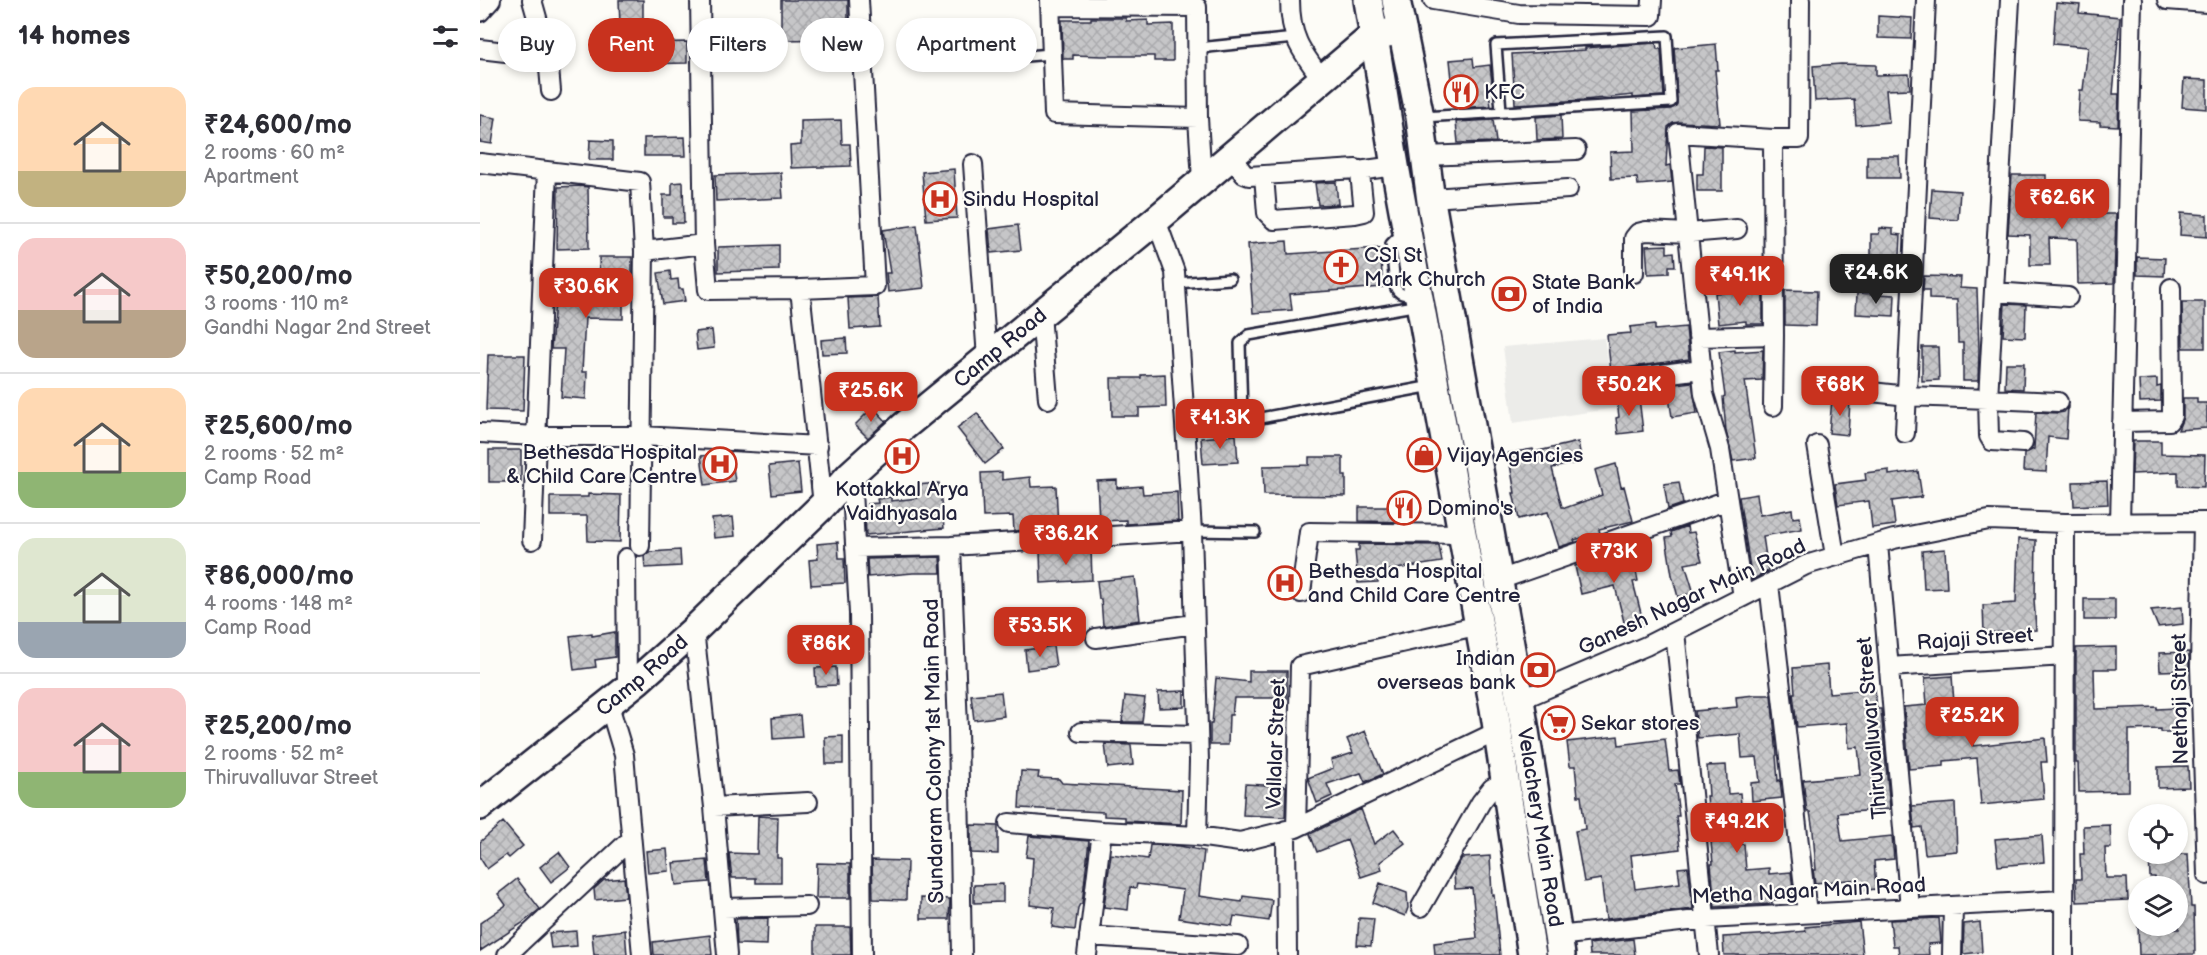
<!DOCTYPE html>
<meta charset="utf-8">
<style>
body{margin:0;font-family:"Balsamiq Sans",sans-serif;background:#f7f7f7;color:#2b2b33;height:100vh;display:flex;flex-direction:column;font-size:22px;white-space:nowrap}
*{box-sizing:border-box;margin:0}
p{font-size:20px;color:#7c7c81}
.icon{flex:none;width:33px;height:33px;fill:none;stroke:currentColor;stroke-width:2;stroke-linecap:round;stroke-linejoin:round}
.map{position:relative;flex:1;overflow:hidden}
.drawer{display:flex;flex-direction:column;background:#fff;width:480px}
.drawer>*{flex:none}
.top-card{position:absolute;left:18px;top:18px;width:570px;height:54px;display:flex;gap:12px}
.controls{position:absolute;left:1648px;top:804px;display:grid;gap:12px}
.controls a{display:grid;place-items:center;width:60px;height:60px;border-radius:50%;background:#fff;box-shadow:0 3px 9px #0003;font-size:30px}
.price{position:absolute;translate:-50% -51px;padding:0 14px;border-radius:12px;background:#c8321e;color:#fff;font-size:20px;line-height:39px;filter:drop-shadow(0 2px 3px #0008)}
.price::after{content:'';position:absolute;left:50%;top:36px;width:18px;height:14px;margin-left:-9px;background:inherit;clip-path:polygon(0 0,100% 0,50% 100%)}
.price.selected{background:#222;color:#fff}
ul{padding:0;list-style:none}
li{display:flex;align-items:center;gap:18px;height:150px;padding:0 18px}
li+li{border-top:2px solid #e1e1e2}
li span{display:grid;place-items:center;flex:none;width:168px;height:120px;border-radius:18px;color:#555}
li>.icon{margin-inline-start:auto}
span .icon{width:72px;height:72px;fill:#fffc;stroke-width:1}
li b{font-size:26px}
h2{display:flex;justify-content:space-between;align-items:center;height:72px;padding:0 18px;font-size:26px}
.pill{padding:0 21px;border-radius:27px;background:#fff;box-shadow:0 3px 9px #0003;font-size:21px;line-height:54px}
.pill.selected{background:#c8321e;color:#fff}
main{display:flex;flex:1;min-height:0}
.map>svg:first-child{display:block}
.built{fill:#ecece9}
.building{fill:url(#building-cross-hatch);stroke:#22223b;stroke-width:1.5}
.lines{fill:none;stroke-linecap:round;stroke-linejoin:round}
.service-casing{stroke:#22223b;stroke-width:14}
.minor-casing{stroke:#22223b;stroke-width:22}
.primary-casing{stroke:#22223b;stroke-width:32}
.service{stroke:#fdfcf7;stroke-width:9}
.minor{stroke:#fdfcf7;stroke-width:18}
.primary{stroke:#fdfcf7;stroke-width:27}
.labels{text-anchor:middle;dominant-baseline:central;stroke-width:4.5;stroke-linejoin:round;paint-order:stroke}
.poi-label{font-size:21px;fill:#22223b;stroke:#fdfcf7;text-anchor:start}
.street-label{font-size:21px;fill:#22223b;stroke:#fdfcf7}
</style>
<main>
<section class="drawer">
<h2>14 homes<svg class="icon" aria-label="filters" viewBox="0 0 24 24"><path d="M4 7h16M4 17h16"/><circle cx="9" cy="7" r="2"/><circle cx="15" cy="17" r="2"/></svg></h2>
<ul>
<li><span style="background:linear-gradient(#ffd9b3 70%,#c2b280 0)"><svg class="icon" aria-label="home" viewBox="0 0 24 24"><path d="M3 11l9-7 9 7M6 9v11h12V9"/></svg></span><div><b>₹24,600/mo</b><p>2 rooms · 60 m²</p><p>Apartment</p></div></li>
<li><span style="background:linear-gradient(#f6c9c9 60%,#b9a48a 0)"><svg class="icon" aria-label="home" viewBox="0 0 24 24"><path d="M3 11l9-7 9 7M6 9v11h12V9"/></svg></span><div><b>₹50,200/mo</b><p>3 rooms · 110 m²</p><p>Gandhi Nagar 2nd Street</p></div></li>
<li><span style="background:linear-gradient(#ffd9b3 70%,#8fb573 0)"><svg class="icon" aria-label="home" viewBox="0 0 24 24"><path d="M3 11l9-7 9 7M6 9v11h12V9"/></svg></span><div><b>₹25,600/mo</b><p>2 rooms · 52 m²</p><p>Camp Road</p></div></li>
<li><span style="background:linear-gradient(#dfe7d0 70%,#9aa5b1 0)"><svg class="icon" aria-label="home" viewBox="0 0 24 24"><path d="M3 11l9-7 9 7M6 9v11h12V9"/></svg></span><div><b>₹86,000/mo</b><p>4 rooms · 148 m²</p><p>Camp Road</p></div></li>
<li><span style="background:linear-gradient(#f6c9c9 70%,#8fb573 0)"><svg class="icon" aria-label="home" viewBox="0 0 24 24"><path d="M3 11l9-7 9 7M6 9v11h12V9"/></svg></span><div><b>₹25,200/mo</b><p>2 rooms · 52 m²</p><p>Thiruvalluvar Street</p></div></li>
</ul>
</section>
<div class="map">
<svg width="1727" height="955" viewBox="0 0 1727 955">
<defs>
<pattern id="building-cross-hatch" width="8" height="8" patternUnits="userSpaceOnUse" patternTransform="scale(1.5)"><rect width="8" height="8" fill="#c6c6c8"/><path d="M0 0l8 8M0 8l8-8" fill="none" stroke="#aaaaad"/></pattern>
</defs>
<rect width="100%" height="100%" fill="#fdfcf7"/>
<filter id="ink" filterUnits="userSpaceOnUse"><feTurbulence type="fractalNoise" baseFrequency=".0167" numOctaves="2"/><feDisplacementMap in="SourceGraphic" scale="12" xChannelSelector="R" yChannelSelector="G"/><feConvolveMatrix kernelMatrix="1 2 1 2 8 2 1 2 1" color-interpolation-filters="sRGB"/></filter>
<g filter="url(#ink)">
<path class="built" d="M1124 338 1136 408 1033 423 1023 347Z"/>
<path class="building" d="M139 0H163V24L140 25Z
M301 0H368V39L301 40Z
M1576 3 1600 5 1599 13 1640 17 1633 94H1639L1638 126 1620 125V122L1598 121 1600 90H1603L1608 47 1573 44Z
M1398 16 1432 18 1431 39 1398 38Z
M611 18H646V21L668 20V25L693 24V61H674V56H622L593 55V59H583L582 20H611Z
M489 23 491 59 469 60 467 25Z
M207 42V63L158 64V43Z
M1176 43 1177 49H1181L1184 96 1153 98V95L1104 100 1035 104 1032 54 1105 50V48L1131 46Z
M1236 44 1238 70H1235L1240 124 1199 122 1193 123 1188 127 1186 166 1190 165 1192 182 1158 185 1157 178 1131 179 1130 152 1154 151 1153 111 1191 109 1197 104 1194 48Z
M993 58 994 67 1010 65 1013 92H1009L1011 106 975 108 970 60Z
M1361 64 1396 65V75L1429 74 1430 89 1406 90 1409 122 1376 125 1374 99 1335 101 1333 66Z
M1704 79 1727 80V109L1702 107Z
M0 115 16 118 12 144 0 142Z
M1081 115 1082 139 1057 140 1056 117Z
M361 120 362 144H370L371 166 311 168 310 146 321 145V121Z
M1013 120 1016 142 978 143 976 122Z
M205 137 206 156H164V138Z
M110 140 133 141V160H109Z
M1224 146 1242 147V191H1217V174H1223Z
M1387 156H1419L1420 178H1387Z
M474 169 477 218 446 220 442 172Z
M301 173 303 198 236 201 235 175Z
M1532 175H1566V211L1593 212V214H1636L1634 283 1598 284 1597 239 1569 238 1570 265H1550V235L1528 234Z
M203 182 204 223H192V217H183V195H192V183Z
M856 182 858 204 838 205 835 183Z
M100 186 108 187 109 248 77 249 78 187Z
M1452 189 1480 191 1478 220 1450 218Z
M1701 213 1727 215V237L1700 235Z
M437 225 444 288 408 292 406 273H410L403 230Z
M538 225 541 250 511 253 509 229Z
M1400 228 1413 229V234L1421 235 1420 256 1391 255V234H1399Z
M807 241 808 254 900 248 903 287 810 294 812 310 773 313 768 244Z
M299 245V270L238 272V247Z
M1187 245V253L1194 252 1195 266H1189V273L1168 274 1166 246Z
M119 257H152V275L143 276V319L105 318 102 372H107L106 399 81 397 84 349H71L76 289 120 290Z
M1657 257 1685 258 1684 276 1657 275Z
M190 271 191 280 198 279 199 289H203L205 301 183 304 178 273Z
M1444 276 1481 277 1480 288 1497 289 1499 350 1498 381H1483V343H1478L1477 300 1449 299V290H1443Z
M1305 290 1337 291 1336 326 1305 325Z
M1283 291V324H1266V321L1238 324 1235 293Z
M1377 293 1415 295 1414 316 1376 314Z
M398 297 400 327 370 329 368 298Z
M1702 302H1725V348H1703Z
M1525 304 1546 305 1545 337 1523 336Z
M1175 324V330L1206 327 1209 359 1144 368 1131 372 1127 335 1151 333 1150 327Z
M232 330 234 348 217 350 215 332Z
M366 338 367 353 342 354 341 340Z
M1442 347H1458L1459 380 1442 381Z
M1255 350V352L1283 350 1282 380 1265 381 1276 458 1253 461 1246 431 1243 397 1245 396 1239 352Z
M8 355H45L43 411 6 410Z
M1526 363H1544L1543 389 1525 388Z
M685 374 686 407 659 408V416H632L631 378H661V375Z
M1677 379V387L1681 386V401L1660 402 1659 380Z
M1212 382 1217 413 1192 417 1187 385Z
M1159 398 1163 431 1138 434 1136 418 1139 417 1137 401Z
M1703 398H1717V403H1727V428L1698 430 1703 417Z
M1352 399 1370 401 1368 435 1349 433Z
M393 407 406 421 388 438 375 425Z
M1588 407 1586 439 1568 437 1566 472 1543 471 1544 454 1554 449 1556 412 1578 413 1584 412Z
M497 413 524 449 505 464 477 428Z
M756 435 758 462 723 464 721 438Z
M1653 441H1681V454L1725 455 1724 487 1698 486V472L1652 474Z
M1098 442 1102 462 1072 468 1082 507H1084L1085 508 1122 495 1115 470 1136 464 1141 487 1144 486 1153 521 1119 529 1120 533 1094 540 1095 542 1079 547 1068 512 1039 519 1033 493H1035L1028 453 1053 449 1054 452Z
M9 450H41V482H9Z
M251 453 255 481 225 485 221 456Z
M829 457H863V476H866V496L784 495 783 466 829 465Z
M318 463 321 491 292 494 289 466Z
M1409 470V475L1438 471 1442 497 1412 501 1415 525 1392 528 1389 501 1358 505 1355 484 1386 480 1385 473Z
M522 472V480L550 477 551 487 576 486 578 528 534 531 533 516 503 517 501 473Z
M637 480V488L662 486 663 494 697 492 698 521 646 524V520L619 521 617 481Z
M1627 481 1628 504 1594 506 1593 482Z
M1199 482 1203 504 1188 509 1184 484Z
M459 483 464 528 386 535 385 514H388L387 504 398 503 397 499 411 497V501L438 498 437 485Z
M108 494 141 495 140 542 108 541 107 516H70V497H108Z
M1277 494 1280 515 1312 509 1313 518 1320 517 1322 529 1283 536 1288 571 1272 580 1259 497Z
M879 507H927V522L879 521Z
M253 517 255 536 234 538 232 519Z
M1207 526 1208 533 1214 532 1222 561 1205 564 1214 593 1198 597 1192 575 1186 538 1192 537 1191 532Z
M1538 539 1556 540 1555 599H1554L1556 630 1504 633 1503 605 1536 603Z
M358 542 359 558H364L365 583 331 585 329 560 338 559 337 544Z
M879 544 959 545 962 562 897 572 898 582 878 583 875 550H879Z
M611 549 612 580 561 583 560 552Z
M1465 549 1467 588 1444 589 1442 551Z
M200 550 201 566 165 568 164 556 169 552Z
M1130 556 1131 560 1153 556 1158 581 1153 582 1164 625 1146 630 1135 586 1101 594 1095 566Z
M460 557 461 573H433L388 577 387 559Z
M655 577 660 620 623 626 621 599H619L617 581Z
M1604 599H1635V620H1604Z
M1702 607 1703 624 1678 627 1671 610Z
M135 632V657L115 660 116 667 94 670 90 636 112 633V636Z
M573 646 576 666 547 670 545 650Z
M1636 647V669H1614L1615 709 1677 707V709L1696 708 1697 732H1681V729L1649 730V791L1599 792 1598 763H1596V648Z
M1709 652V670L1680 671 1679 653Z
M1347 665 1349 693 1395 689 1397 709H1401L1410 809 1358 813 1362 841 1412 836 1414 859 1394 861 1396 889 1379 891V879L1335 883 1333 870H1336L1333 831 1330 812H1327L1323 780 1381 775 1378 747 1369 748 1367 723 1317 727 1313 693H1315L1313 668Z
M356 667 357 685 336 686 335 668Z
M769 671H807V698H754L752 715H749L748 745H730V724H732L736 678 769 682Z
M1472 676 1474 703 1489 702 1493 746 1565 738 1567 762H1561L1564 799 1501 805 1497 758 1464 761V766L1429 769 1424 707 1447 705 1445 678Z
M704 691V707L679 708 678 692Z
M521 692 524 716 494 720 491 695Z
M1275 695H1291L1297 755 1296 756 1298 781 1300 780 1302 798 1272 801 1271 783 1280 782 1277 757 1262 758 1260 734 1218 738 1215 711 1257 707 1256 697Z
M645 696 665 698 662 722H642Z
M320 715 322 737 293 739 292 718Z
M885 731 903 774 885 782 881 773 847 784 852 796 837 803 828 778 853 768 851 760 873 753 867 739Z
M363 736V764H346L345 737Z
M1138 736 1139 745 1185 739 1189 771 1198 770 1200 784H1195L1199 816H1196L1200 849 1151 855 1155 889 1200 883 1198 868 1208 867 1213 909 1126 919 1121 879 1104 882 1095 831 1105 829 1101 796H1098L1095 766H1090L1087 742Z
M625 744 651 745 653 765 628 768Z
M1246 765 1248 794 1260 793 1262 817 1250 818 1253 845 1264 844 1266 870 1289 868V874L1311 872 1314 898 1292 900V904L1235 907 1231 864H1233L1227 796H1229L1227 766Z
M1708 766 1709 787 1678 788V767Z
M541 771 559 772 558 778 579 779 582 783 702 790 701 824 645 821V817L624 816V812L539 808Z
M765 784 806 786 805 817 763 815Z
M1475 803 1477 851 1445 854 1442 827 1434 828 1432 806Z
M881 809 894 844 914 829 925 843 900 862 902 870 881 877 867 840 837 852 830 834Z
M278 816 298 817 297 858H301V883H276V878H252L249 853 277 854Z
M23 822 43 846 29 858 26 855 7 869 0 858V842Z
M491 825 518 826V854L491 853Z
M1630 825 1631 848H1625L1626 878H1647L1648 900 1597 902 1596 879H1601L1600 854H1604L1603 826Z
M1562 835 1564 862 1518 866 1515 839Z
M549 836 609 841 602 904H600L598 908 595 930 572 927 574 908 550 905 553 858 546 857Z
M670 845 700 846 724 851 719 896 762 902 763 896 792 900 789 921 754 916 752 926 699 918 703 890 657 884 656 888 650 887 648 910 624 907 631 854 668 859Z
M187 849 189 871 168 873 166 851Z
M79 852 90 867 71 882 60 867Z
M1669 854H1708L1711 907H1714L1715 954 1659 955 1658 926H1673V930L1699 929 1698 886H1675V877H1670Z
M1010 856 1012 895H1014L1020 955H955L954 943 997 938 992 888 975 889 974 872 982 858Z
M227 860 229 882 196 885 193 863Z
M392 860 427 861 426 900 393 899Z
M337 863 370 864V898H336Z
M144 878 146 897 115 900 114 889 124 880Z
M37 879 60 909 41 924 0 951V923L26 905 18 894Z
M900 883 927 893 928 908 925 916 893 903Z
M523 884V902L494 903V885Z
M441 898 470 899 469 919H441Z
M288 918 287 945 257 944 256 919Z
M879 918 894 919 891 946 877 945Z
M1459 918 1461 943 1448 944 1449 955H1419L1418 946H1413L1410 920Z
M1379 922 1383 955H1244L1243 937 1296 934 1326 931 1325 927Z
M1500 922 1502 952 1483 954 1484 924Z
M335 927H370L371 955H335Z
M145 930 147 955H114L112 934Z
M96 931 97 946 71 948 69 933Z
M230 935 232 955H174L173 942Z
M1153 939 1155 955H1110L1109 944Z"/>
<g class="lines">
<defs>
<path id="service" d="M718 48 815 38
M497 60 571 54
M943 117 1191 102 1187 36 1016 45 1021 111
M926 237 916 239 911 244 915 286C918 296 927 295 935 295
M696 283 750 279
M939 305 769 335 760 343 762 414 775 419 952 386
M712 531 775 532"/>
<path id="minor" d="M52 0 68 57 71 91
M220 0 224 244 228 290 320 289 343 505
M570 0 574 114 718 118
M810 0C810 37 821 51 842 79
M953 0 1039 14 1171 16 1172 0
M1687 0 1727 3
M570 6 717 7 718 118 722 180
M0 12 11 0
M0 49 68 57
M751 156 764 174 769 176 876 169 880 173 884 212 875 214 794 220 787 213 784 176
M945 156 1096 150
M0 163 160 182 164 251 160 546
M493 164 507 358
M878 171 915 166
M951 198 1088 189
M676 220 695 272 712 531 719 761 717 836
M164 251 224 244
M1154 273V238L1158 233 1166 231 1208 233 1257 229
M320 289 395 286 379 0
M1514 292 1588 297
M561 314 568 399
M1218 337 1294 335 1293 139H1319L1320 0
M1145 379 1221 369
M1373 390 1428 396 1508 399 1530 0
M1293 406 1294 335
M1642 422 1689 421 1692 416 1691 288
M0 433 56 436H162L338 446
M1425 433 1446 0
M1543 443 1512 441 1509 436 1508 399 1578 402
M1337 445 1355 556
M371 474 379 613 382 955
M1723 522 1720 666 1727 875
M1640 523 1652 0
M52 540 67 171
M1398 544 1430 908
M471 546 478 728 482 955
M375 548 471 546 712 531
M146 558 147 690
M1019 580 1248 500
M1289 584 1327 913
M821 593 829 532 983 534
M1263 597 1240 449 1224 394 1198 133 1293 139
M214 630 234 807 247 955
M1195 632 1229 955
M616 638 714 624
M1409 667 1585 656
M1040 700 1166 646 1326 565 1414 539 1509 520 1585 523 1727 522
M129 705 144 755 162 955
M601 732 717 735
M234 807 328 802
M529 823 622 831 717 836 760 842 816 828 1018 731
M816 828 820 666 1000 625
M806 830 807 955
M941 907 1001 802 1012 788 1026 782
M243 908 327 906
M609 936 758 946
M1078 936 1226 919 1584 900
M27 955 151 839
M607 955 622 831
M1472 955 1473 906
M1584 955 1585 523"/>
<g id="primary">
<path d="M888 0 915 166 1014 708 1052 955"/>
<path id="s1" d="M916 0 940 117 951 201 1040 700 1081 955"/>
<path id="s2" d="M0 806 157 681 214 630 343 505 371 474 423 427 676 220 893 36 922 30"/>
</g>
</defs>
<use href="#service" class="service-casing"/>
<use href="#minor" class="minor-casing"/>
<use href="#primary" class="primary-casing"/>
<use href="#service" class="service"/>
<use href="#minor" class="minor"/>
<use href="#primary" class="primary"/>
</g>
</g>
<defs>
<symbol id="restaurant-ring" viewBox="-11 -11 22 22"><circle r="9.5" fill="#fdfcf7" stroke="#c8321e" stroke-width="1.5"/><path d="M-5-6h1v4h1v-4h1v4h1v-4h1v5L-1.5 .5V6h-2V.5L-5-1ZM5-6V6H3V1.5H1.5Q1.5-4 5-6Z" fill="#c8321e"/></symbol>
<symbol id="hospital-ring" viewBox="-11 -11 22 22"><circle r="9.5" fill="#fdfcf7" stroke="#c8321e" stroke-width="1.5"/><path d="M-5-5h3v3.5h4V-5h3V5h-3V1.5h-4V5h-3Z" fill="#c8321e"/></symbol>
<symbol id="church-ring" viewBox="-11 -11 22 22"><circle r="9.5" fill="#fdfcf7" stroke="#c8321e" stroke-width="1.5"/><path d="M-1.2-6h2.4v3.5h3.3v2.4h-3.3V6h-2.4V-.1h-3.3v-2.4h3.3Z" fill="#c8321e"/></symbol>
<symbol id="bank-ring" viewBox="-11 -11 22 22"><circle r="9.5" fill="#fdfcf7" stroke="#c8321e" stroke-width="1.5"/><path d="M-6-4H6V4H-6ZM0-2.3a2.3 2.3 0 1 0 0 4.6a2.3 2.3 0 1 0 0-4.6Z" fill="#c8321e"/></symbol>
<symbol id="shop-ring" viewBox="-11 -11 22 22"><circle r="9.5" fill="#fdfcf7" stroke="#c8321e" stroke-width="1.5"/><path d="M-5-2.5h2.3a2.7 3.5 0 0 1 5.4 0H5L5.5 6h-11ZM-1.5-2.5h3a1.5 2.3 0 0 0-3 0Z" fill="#c8321e"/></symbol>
<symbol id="supermarket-ring" viewBox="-11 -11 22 22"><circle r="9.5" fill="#fdfcf7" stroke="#c8321e" stroke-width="1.5"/><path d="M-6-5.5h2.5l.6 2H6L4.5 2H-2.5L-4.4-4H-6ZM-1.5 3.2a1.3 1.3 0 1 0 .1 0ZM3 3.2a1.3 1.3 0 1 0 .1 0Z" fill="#c8321e"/></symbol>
</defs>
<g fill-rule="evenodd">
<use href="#restaurant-ring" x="962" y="73" width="38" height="38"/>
<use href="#hospital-ring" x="441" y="180" width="38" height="38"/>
<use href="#church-ring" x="842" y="248" width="38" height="38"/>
<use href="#bank-ring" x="1010" y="275" width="38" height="38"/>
<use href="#shop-ring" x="925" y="436" width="38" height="38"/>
<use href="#hospital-ring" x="403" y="437" width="38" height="38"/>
<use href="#hospital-ring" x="221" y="445" width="38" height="38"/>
<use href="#restaurant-ring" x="905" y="489" width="38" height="38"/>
<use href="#hospital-ring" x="786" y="564" width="38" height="38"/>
<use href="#bank-ring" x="1039" y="651" width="38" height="38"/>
<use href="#supermarket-ring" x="1059" y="704" width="38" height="38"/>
</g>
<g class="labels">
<g class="poi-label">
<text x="1004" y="92">KFC</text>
<text x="483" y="199">Sindu Hospital</text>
<text x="884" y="255">CSI St<tspan x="884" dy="24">Mark Church</tspan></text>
<text x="1052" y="282">State Bank<tspan x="1052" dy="24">of India</tspan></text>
<text x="217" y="452" text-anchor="end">Bethesda Hospital<tspan x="217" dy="24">&amp; Child Care Centre</tspan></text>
<text x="967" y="455">Vijay Agencies</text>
<text x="422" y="489" text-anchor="middle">Kottakkal Arya<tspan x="422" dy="24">Vaidhyasala</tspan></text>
<text x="947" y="508">Domino's</text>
<text x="828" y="571">Bethesda Hospital<tspan x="828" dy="24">and Child Care Centre</tspan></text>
<text x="1035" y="658" text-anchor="end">Indian<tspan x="1035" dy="24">overseas bank</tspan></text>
<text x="1101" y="723">Sekar stores</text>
</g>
<g class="street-label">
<text stroke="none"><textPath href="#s2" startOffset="694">Camp Road</textPath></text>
<text transform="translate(1212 597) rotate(-25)">Ganesh Nagar Main Road</text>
<text transform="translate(1495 639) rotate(-4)">Rajaji Street</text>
<text stroke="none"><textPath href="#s2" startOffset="208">Camp Road</textPath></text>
<text transform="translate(1700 699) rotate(-91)">Nethaji Street</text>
<text transform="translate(1392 728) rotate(-95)">Thiruvalluvar Street</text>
<text transform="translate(796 744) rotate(-88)">Vallalar Street</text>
<text transform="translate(454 751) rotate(-91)">Sundaram Colony 1st Main Road</text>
<text stroke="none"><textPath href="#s1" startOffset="840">Velachery Main Road</textPath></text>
<text transform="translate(1329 891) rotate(-3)">Metha Nagar Main Road</text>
</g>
</g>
</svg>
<div class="controls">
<a><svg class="icon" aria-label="locate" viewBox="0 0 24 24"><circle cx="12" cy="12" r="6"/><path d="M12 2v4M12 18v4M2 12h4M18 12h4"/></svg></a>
<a><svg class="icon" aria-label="layers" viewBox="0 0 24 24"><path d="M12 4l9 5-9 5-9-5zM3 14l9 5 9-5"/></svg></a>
</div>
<b class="price" style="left:1582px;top:230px">₹62.6K</b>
<b class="price selected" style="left:1396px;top:305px">₹24.6K</b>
<b class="price" style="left:1260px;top:307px">₹49.1K</b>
<b class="price" style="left:106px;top:319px">₹30.6K</b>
<b class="price" style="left:1149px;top:417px">₹50.2K</b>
<b class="price" style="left:1360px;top:417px">₹68K</b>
<b class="price" style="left:391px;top:423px">₹25.6K</b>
<b class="price" style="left:740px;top:450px">₹41.3K</b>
<b class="price" style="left:586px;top:566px">₹36.2K</b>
<b class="price" style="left:1134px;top:584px">₹73K</b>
<b class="price" style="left:560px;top:658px">₹53.5K</b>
<b class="price" style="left:346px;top:676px">₹86K</b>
<b class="price" style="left:1492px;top:748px">₹25.2K</b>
<b class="price" style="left:1257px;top:854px">₹49.2K</b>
<div class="top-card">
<a class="pill">Buy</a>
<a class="pill selected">Rent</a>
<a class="pill">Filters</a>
<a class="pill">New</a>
<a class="pill">Apartment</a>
</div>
</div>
</main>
